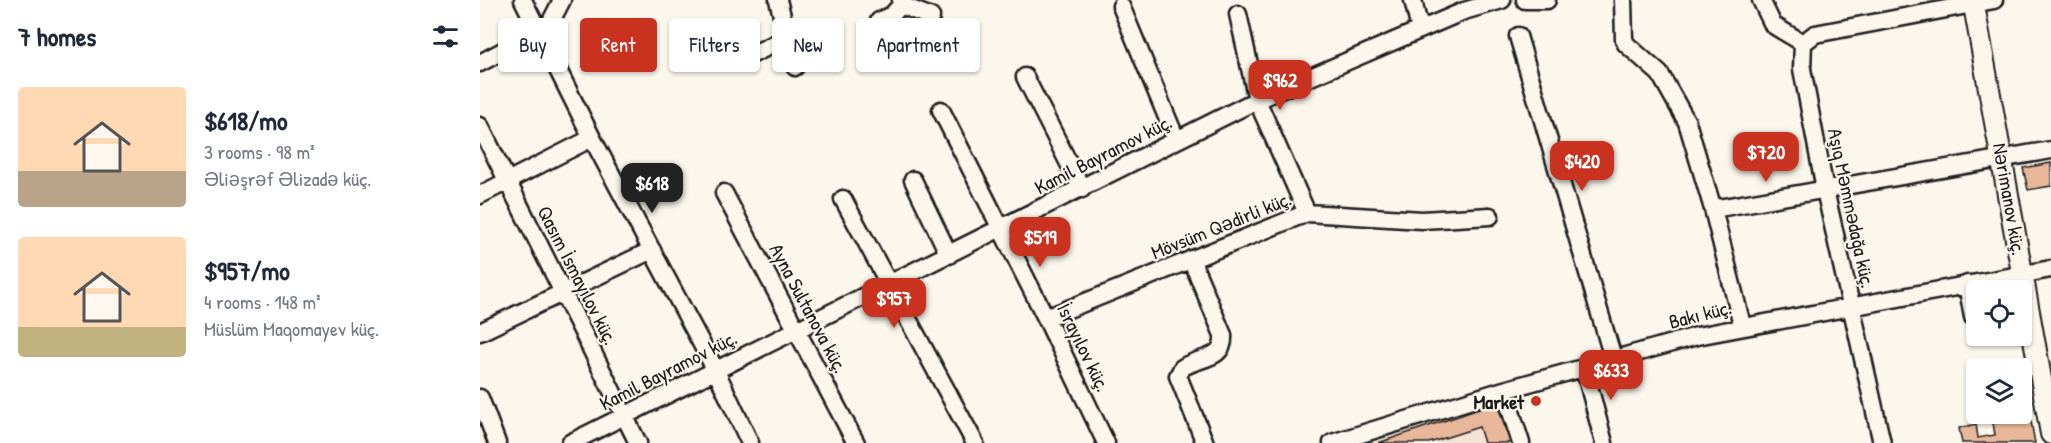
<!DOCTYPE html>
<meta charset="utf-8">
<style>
body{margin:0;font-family:"Patrick Hand",sans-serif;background:#f6f6f7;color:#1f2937;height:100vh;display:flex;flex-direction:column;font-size:22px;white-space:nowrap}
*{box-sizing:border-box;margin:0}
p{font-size:20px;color:#747a83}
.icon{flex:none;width:33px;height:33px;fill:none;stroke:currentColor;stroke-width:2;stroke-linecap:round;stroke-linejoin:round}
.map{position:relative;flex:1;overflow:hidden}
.drawer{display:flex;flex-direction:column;background:#fff;width:480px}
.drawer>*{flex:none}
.top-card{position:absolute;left:18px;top:18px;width:570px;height:54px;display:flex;gap:12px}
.fabs{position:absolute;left:1486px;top:280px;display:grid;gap:12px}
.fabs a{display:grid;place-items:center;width:66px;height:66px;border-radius:6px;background:#fff;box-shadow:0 2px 4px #0004;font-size:30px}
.price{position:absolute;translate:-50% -51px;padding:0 14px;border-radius:12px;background:#c8321e;color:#fff;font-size:20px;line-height:39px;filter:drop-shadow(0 2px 3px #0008)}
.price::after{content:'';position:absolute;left:50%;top:36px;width:18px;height:14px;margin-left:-9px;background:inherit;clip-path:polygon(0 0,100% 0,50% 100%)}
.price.current{background:#222;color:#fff}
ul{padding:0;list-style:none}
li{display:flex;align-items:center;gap:18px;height:150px;padding:0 18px}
li span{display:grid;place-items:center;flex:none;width:168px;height:120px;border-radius:6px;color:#555}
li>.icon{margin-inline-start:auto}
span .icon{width:72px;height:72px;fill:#fffc;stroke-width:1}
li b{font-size:26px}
h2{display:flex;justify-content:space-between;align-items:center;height:72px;padding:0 18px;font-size:26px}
.pill{padding:0 21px;border-radius:6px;background:#fff;box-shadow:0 2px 4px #0004;font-size:21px;line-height:54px}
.pill.current{background:#c8321e;color:#fff}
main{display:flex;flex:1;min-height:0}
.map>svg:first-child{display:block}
.built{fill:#f5e4d3}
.building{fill:#e8b79a;stroke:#1c1c1c;stroke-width:1.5}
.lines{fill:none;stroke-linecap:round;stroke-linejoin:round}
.minor-casing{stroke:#1c1c1c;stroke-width:21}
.major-casing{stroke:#1c1c1c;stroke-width:24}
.minor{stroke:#fbf7ec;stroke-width:16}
.major{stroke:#fbf7ec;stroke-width:20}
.poi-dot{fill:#c8321e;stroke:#fbf7ec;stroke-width:2}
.labels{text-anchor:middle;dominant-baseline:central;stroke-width:4.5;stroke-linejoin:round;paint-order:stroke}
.street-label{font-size:20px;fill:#1c1c1c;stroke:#fbf7ec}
.poi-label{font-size:20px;font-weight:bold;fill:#1c1c1c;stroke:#fbf7ec;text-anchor:end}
</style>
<main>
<section class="drawer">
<h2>7 homes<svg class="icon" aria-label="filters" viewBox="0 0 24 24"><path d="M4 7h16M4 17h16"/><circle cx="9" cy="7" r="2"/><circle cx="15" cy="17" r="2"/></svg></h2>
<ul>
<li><span style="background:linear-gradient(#ffd9b3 70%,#b9a48a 0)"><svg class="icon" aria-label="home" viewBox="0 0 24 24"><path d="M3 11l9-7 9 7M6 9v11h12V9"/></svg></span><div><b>$618/mo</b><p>3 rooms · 98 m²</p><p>Əliəşrəf Əlizadə küç.</p></div></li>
<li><span style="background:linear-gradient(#ffd9b3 75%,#c2b280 0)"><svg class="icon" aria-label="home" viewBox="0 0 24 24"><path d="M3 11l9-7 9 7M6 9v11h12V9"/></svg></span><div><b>$957/mo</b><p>4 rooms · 148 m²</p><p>Müslüm Maqomayev küç.</p></div></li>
</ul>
</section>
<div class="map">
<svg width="1571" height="443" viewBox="0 0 1571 443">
<rect width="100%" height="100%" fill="#fbf7ec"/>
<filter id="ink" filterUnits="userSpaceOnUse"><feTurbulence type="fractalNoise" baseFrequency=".0167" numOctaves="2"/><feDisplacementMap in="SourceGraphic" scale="12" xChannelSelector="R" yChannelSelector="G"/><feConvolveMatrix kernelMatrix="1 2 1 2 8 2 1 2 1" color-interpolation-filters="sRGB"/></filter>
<g filter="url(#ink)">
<path class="built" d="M1020 399 1034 443H873Z"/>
<path class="building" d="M1571 163V186L1548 190 1543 168Z
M1017 403 1030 443H1004L999 427 949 443H898Z
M1550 416 1555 443H1482L1479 428 1496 424 1498 438 1515 435 1513 423Z"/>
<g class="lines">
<defs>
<path id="minor" d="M43 0 112 138 235 369 270 443
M298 0 315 67
M933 0 940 30
M1045 0H1067
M1143 0 1144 39 1146 44 1180 74 1207 122 1233 209 1262 325
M1281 0 1293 25 1323 43
M421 5 451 17
M641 6 696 139
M758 14 777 100 827 213
M399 21 412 15 421 5V0
M1038 36 1133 358
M1323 43 1322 69 1345 190 1402 443
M1323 43 1335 34 1514 0
M258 61 307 38
M0 63 68 27 82 0
M545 77 602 189
M461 110 566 318 626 443
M0 126 158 443
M433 180 469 255
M244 193 376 443
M0 195 112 138
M363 199 495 443
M1233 209 1571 150
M711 259 743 335C745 361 719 356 702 368L698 376 725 443
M1487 284 1493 317
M566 318 827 213 942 220 1010 216
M0 332 172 250
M1104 367 1124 443
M1024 390 1041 443
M0 398 17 443
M90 443 777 100 984 11 1022 0
M852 443 1024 390 1217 336 1571 269"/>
<path id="major" d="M1493 0 1571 434"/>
</defs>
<use href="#minor" class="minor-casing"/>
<use href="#major" class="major-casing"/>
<use href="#minor" class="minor"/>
<use href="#major" class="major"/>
</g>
</g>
<circle class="poi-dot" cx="1056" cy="401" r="6"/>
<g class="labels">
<g class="street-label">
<text transform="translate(623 154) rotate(-27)">Kamil Bayramov küç.</text>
<text transform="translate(1530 199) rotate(80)">Nərimanov küç.</text>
<text transform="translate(1372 208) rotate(78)">Aşıq Məmmədağa küç.</text>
<text transform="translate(741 225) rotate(-22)">Mövsüm Qədirli küç.</text>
<text transform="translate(98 275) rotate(63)">Qasım İsmayılov küç.</text>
<text transform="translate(329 308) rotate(62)">Ayna Sultanova küç.</text>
<text transform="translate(1220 314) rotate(-14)">Bakı küç.</text>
<text transform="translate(604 347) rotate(64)">İsrayılov küç.</text>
<text transform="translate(188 370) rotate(-27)">Kamil Bayramov küç.</text>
</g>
<g class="poi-label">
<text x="1044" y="401">Market</text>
</g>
</g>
</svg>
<div class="fabs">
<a><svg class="icon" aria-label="locate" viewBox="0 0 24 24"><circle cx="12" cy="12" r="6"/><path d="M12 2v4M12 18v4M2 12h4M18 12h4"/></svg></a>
<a><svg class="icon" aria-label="layers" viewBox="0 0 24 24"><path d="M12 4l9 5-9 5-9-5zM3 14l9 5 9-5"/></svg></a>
</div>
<b class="price" style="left:800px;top:111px">$962</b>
<b class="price" style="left:1286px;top:183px">$720</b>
<b class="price" style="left:1102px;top:192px">$420</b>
<b class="price current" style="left:172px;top:214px">$618</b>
<b class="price" style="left:560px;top:268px">$519</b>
<b class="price" style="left:414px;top:329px">$957</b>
<b class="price" style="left:1131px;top:401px">$633</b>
<div class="top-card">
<a class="pill">Buy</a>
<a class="pill current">Rent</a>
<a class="pill">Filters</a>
<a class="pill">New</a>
<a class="pill">Apartment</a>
</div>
</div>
</main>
